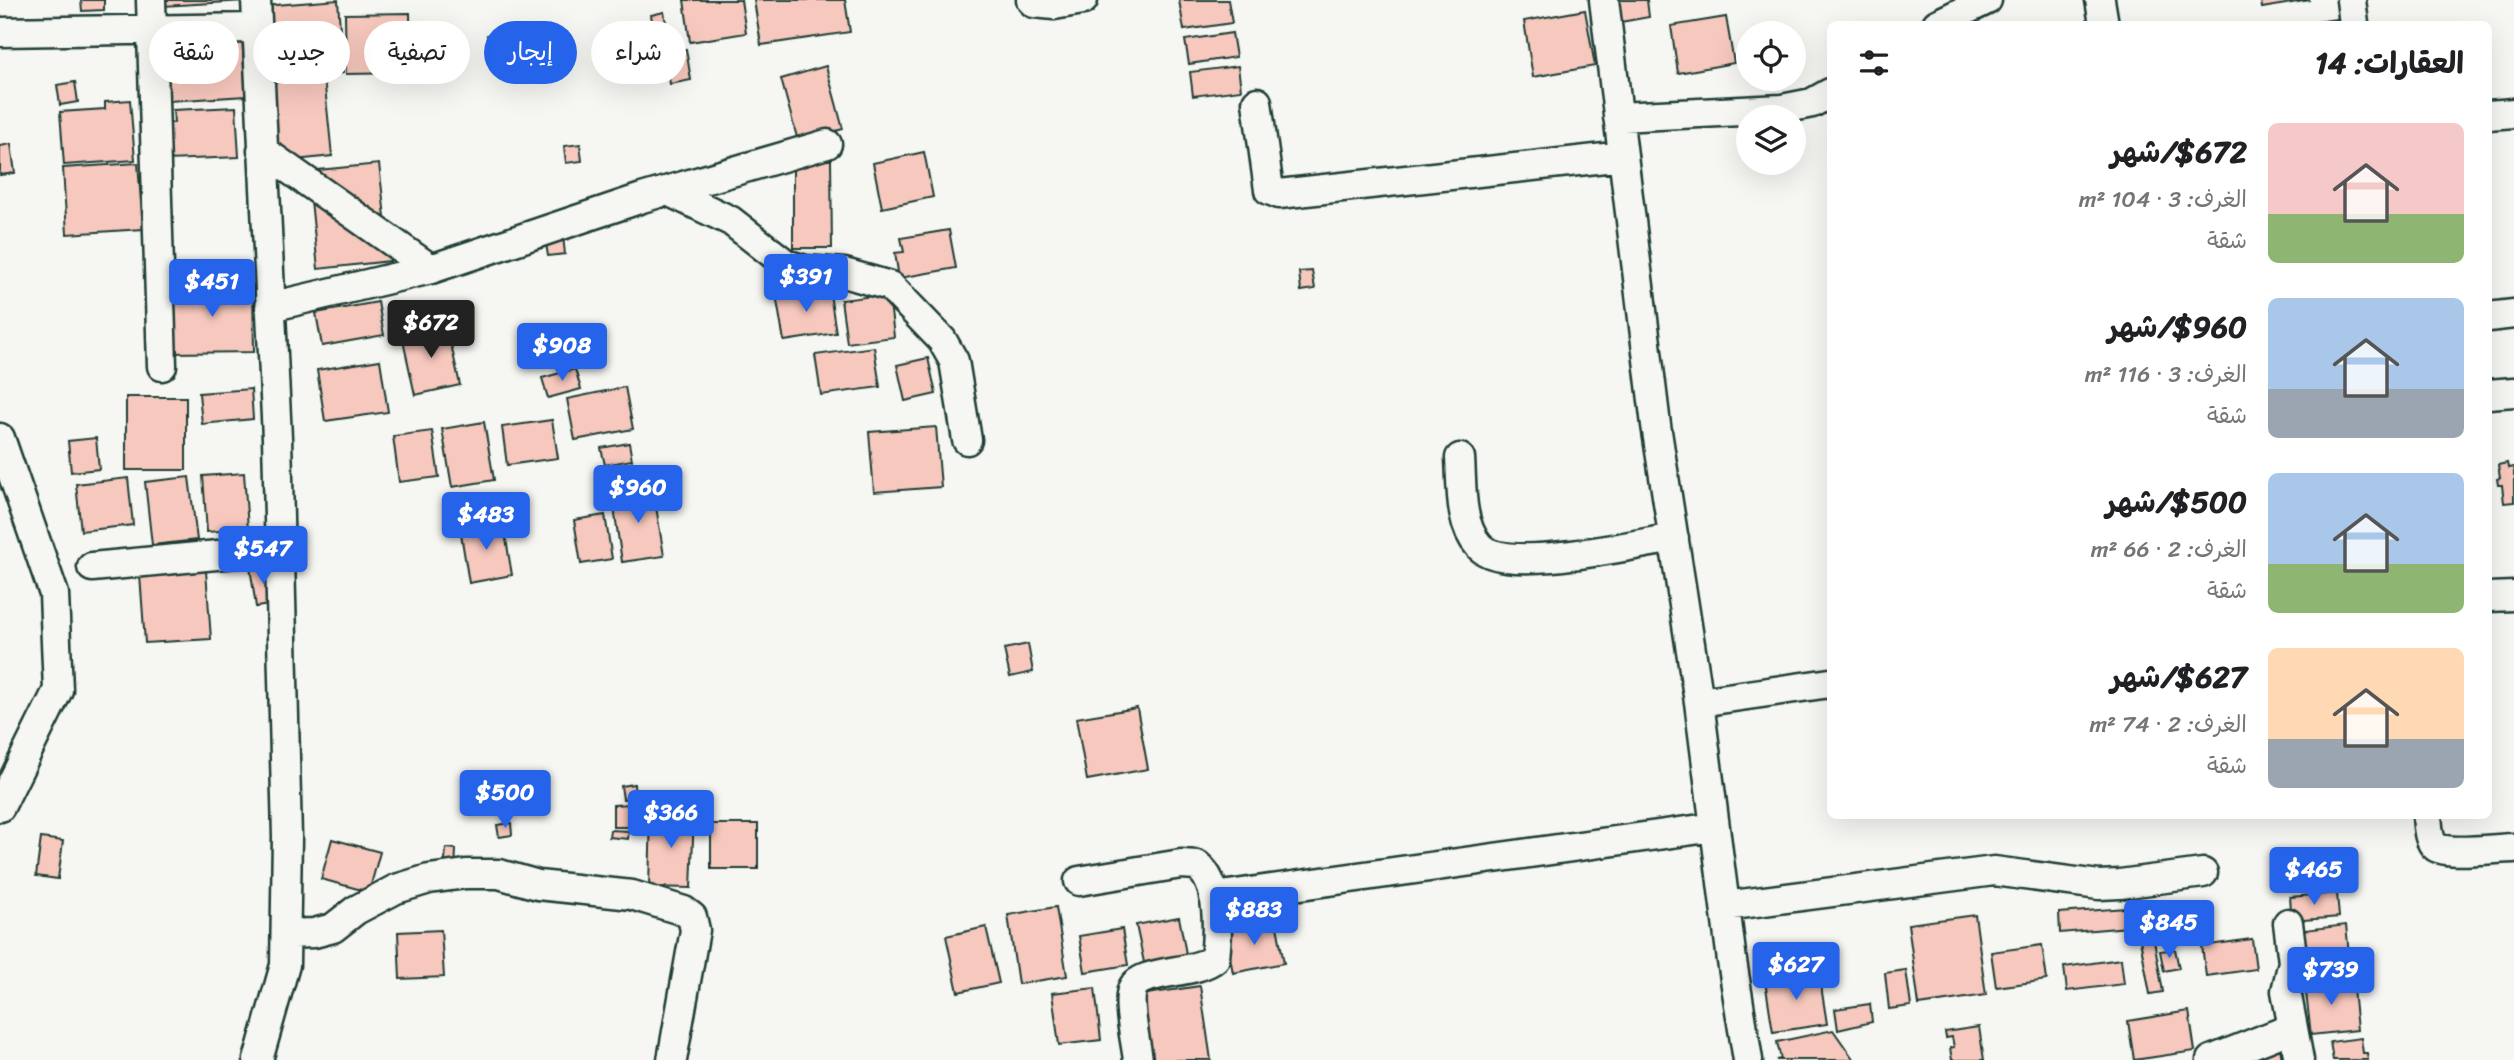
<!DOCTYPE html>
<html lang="ar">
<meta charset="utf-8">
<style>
body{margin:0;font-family:Sriracha,"Playpen Sans Arabic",sans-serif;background:#f2f2f2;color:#202124;direction:rtl;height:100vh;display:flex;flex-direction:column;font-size:26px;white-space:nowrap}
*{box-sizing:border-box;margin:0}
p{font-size:23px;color:#757577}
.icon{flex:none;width:38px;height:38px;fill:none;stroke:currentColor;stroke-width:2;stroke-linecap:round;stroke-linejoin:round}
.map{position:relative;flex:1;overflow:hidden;direction:ltr}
.panel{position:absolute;left:1827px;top:21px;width:665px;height:798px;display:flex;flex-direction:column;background:#fff;border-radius:10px;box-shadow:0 7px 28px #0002;direction:rtl}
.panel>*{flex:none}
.guide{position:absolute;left:21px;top:21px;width:665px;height:63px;direction:rtl;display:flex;gap:14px}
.buttons{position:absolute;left:1736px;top:21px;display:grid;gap:14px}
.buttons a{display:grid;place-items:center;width:70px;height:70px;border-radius:50%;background:#fff;box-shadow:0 7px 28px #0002;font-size:35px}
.price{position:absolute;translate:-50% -60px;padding:0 16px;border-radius:7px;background:#2563eb;color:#fff;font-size:23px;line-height:46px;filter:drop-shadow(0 2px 4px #0008)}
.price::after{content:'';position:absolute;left:50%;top:42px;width:21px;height:16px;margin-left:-10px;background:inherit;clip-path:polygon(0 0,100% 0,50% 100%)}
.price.active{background:#222;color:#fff}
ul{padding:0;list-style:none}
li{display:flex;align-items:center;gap:21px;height:175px;padding:0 28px}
li span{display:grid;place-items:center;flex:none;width:196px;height:140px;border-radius:10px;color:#555}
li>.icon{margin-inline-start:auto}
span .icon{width:84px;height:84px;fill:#fffc;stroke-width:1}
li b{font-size:30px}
h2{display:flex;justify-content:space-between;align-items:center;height:84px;padding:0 28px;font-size:30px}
.tag{padding:0 24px;border-radius:32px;background:#fff;box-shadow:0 7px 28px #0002;font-size:24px;line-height:63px}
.tag.active{background:#2563eb;color:#fff}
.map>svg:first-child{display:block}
.building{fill:#f7c8bd;stroke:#1f3d34;stroke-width:2}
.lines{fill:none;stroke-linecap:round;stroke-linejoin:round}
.minor-casing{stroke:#1f3d34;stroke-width:33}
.minor{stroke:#f6f6f2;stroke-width:28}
</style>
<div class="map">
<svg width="2514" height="1060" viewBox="0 0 2514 1060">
<rect width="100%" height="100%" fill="#f6f6f2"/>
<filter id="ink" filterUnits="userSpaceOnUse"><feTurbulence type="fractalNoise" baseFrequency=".0143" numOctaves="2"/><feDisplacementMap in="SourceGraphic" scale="14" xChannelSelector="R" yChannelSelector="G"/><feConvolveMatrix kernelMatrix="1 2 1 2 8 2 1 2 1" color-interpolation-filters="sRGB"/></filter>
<g filter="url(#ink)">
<path class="building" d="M81 0H104V10L82 11Z
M163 0H245V1L163 6Z
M338 0 343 73 268 79 263 6Z
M684 0H741L746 33 690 42Z
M754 0H845L850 32 761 45Z
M1179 0H1228L1232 23 1184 30Z
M1611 0H1647L1649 17 1615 23Z
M2261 0H2310L2262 8Z
M1585 10 1595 66 1533 77 1524 21Z
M664 12 666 23 653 26 651 15Z
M410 13 411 73 346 74 345 14Z
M1726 17 1734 63 1678 73 1671 26Z
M2344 18 2345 24H2303Z
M537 28 542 66 493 73 487 35Z
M1232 33 1236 57 1189 64 1185 40Z
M242 37 246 96 168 101 165 41Z
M686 49 691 80 670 84 665 53Z
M826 66 843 129 798 141 781 79Z
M1238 66 1241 90 1193 96 1190 72Z
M324 77 332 156 277 162 269 83Z
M75 82 78 102 60 105 57 85Z
M130 100 135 160 64 165 60 112 105 109V102Z
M236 107 239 157 167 160 165 123H174L173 110Z
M11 144 15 173 0 175V146Z
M580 144 582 161 566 163 564 146Z
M924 152 933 197 882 208 873 163Z
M793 160H831L832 248H793Z
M138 163 143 229 67 234 63 168Z
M379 164 390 261 318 269 308 171Z
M949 230 956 268 899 278 895 253 904 252 901 238Z
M563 236 565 254 548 256 545 238Z
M1312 271 1315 289 1301 291 1299 272Z
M253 285 254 352 170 353V286Z
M829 287 836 333 784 341 776 295Z
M889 294 894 337 847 343 841 300Z
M378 302 384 335 322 346 316 313Z
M447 326 460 385 415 395 402 336Z
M874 347 880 387 821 395 815 355Z
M928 358 936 394 905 401 897 365Z
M380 360 388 412 325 421 317 370Z
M575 369 581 389 548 398 542 378Z
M625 387 633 429 575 440 567 399Z
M251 389 253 419 202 424 199 393Z
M126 397H186V470H126Z
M552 420 558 458 507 465 502 427Z
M484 422 494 480 452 487 442 429Z
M936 427 941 487 874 492 869 432Z
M432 431 439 477 399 482 393 436Z
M96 438 99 469 71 472 68 441Z
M629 443 632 460 605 465 601 448Z
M2507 463 2508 468 2514 467V502L2504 503 2502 485H2498L2497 479 2500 478 2498 465Z
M244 473 248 529 207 532 203 476Z
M189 477 197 540 152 545 145 482Z
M128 478 133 525 81 531 76 484Z
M653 488 664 556 622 562 612 494Z
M605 515 612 559 581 564 574 520Z
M503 521 512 575 469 583 460 528Z
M270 564 276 604 256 607 250 567Z
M206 571 211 639 145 643 140 575Z
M1028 644 1033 672 1010 677 1004 649Z
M1137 708 1148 769 1087 780 1076 718Z
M634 784 635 797 623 799 621 786Z
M631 804V827H613V805Z
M651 813 694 814 691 888 649 887Z
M511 823 512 835 499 837 497 825Z
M711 824H758V869H711Z
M610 830 629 831 628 839 609 837Z
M41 838 63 841 58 879 36 876Z
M332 839 380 852 369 892 321 879Z
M446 848 456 849 455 871H444Z
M2337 893 2339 917 2292 921 2290 897Z
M2148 905 2163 992 2150 994 2134 907Z
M1056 907 1067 976 1018 984 1008 915Z
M2126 908 2128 927 2060 933 2059 913Z
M1975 915 1986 995 1919 1005 1908 924Z
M1179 917 1187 959 1145 967 1136 925Z
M1276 921 1284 963 1233 973 1225 931Z
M2346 925 2349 954 2300 960 2296 931Z
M986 927 999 983 958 992 946 936Z
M1122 929 1128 965 1085 972 1079 936Z
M441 930 444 977 400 979 398 932Z
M2252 939 2256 969 2206 976 2202 946Z
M2042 945 2047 980 1996 987 1991 952Z
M2175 949 2179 968 2164 971 2160 951Z
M2121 959 2124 984 2067 991 2064 967Z
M1906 970 1911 1006 1889 1009 1885 973Z
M1819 973 1827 1024 1773 1032 1765 981Z
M2352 979 2357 1030 2311 1035 2305 984Z
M1200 986 1211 1060H1150L1140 995Z
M1095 988 1101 1040 1059 1045 1052 993Z
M1870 1004 1872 1022 1838 1030 1835 1009Z
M2189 1011 2195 1051 2134 1060 2128 1021Z
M1979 1027 1984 1060H1952L1950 1048 1954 1047 1952 1037 1946 1038 1945 1032Z
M1833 1030 1854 1060H1776L1781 1059 1777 1042Z
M2361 1038 2363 1053H2367L2368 1060H2333L2330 1042Z
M2280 1047 2282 1060H2261L2259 1050Z"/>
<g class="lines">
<defs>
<path id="minor" d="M151 0 162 366
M256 0 277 438 287 837 285 965 258 1060
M1031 0 1034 3 1054 5 1083 0
M1604 0 1656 425 1699 702 1732 961 1748 1060
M2100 0 2104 24
M2351 0 2354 24
M1937 24 1987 0
M0 32 257 28
M1257 102 1269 190 1279 194 1623 156
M2488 115 2514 113
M1618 117 1782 109 1812 103 1830 93
M262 150 431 269
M668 191 731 221 786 264 805 270 844 273 890 286 942 340 954 361 967 440
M270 307 431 269 642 198 827 144
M2488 317 2514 314
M2488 394 2514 392
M0 438 54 594 58 690 0 807
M1460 458C1462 485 1459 524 1479 546 1505 575 1635 544 1674 538
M92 567 280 549
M2488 597 2514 596
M1699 702 1830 683
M2427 816C2428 825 2428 841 2436 847 2449 855 2498 848 2514 848
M1079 881 1181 864 1197 865C1221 884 1218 930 1215 958 1196 975 1138 969 1132 990 1127 1006 1136 1042 1138 1060
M1214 897 1715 827
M1725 906 1994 871 2099 885 2120 884 2203 873
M2288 923 2293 962 2286 991 2299 1060
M286 934 314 933 333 928 356 910 396 889 429 879 466 874H499L538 885 632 895 684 911 692 917 695 930 672 1060
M2211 1060 2292 1028"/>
</defs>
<use href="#minor" class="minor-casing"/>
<use href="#minor" class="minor"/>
</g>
</g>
</svg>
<div class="buttons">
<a><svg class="icon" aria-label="locate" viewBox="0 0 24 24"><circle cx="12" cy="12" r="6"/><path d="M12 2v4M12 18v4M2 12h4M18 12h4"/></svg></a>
<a><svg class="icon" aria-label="layers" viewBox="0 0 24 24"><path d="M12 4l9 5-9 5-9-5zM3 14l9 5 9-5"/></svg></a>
</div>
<b class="price" style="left:806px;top:314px">$391</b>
<b class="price" style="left:212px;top:319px">$451</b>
<b class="price active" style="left:431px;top:360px">$672</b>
<b class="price" style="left:562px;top:383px">$908</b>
<b class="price" style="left:638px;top:525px">$960</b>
<b class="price" style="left:486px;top:552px">$483</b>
<b class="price" style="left:263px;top:586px">$547</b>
<b class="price" style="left:505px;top:830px">$500</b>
<b class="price" style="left:671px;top:850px">$366</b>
<b class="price" style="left:2314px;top:907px">$465</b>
<b class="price" style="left:1254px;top:947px">$883</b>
<b class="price" style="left:2169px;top:960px">$845</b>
<b class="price" style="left:1796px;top:1002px">$627</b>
<b class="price" style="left:2331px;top:1007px">$739</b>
<div class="guide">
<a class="tag">شراء</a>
<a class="tag active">إيجار</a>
<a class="tag">تصفية</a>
<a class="tag">جديد</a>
<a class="tag">شقة</a>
</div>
<section class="panel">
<h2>العقارات: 14<svg class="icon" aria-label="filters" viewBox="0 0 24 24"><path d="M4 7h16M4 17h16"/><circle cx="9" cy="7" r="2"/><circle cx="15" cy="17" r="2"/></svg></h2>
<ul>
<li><span style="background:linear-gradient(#f6c9c9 65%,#8fb573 0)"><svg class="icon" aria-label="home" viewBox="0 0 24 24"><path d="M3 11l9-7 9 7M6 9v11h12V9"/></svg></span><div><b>$672/شهر</b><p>الغرف: 3 · 104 m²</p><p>شقة</p></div></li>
<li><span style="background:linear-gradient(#a9c7e8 65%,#9aa5b1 0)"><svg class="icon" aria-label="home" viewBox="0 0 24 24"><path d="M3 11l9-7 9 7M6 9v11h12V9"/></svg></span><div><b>$960/شهر</b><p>الغرف: 3 · 116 m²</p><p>شقة</p></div></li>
<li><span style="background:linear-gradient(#a9c7e8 65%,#8fb573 0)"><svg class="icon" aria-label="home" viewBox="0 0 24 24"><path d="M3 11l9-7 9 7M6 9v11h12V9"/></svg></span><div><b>$500/شهر</b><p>الغرف: 2 · 66 m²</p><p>شقة</p></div></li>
<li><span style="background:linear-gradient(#ffd9b3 65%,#9aa5b1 0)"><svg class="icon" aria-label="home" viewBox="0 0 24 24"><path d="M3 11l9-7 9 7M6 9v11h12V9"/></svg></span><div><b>$627/شهر</b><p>الغرف: 2 · 74 m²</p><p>شقة</p></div></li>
</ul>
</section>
</div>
